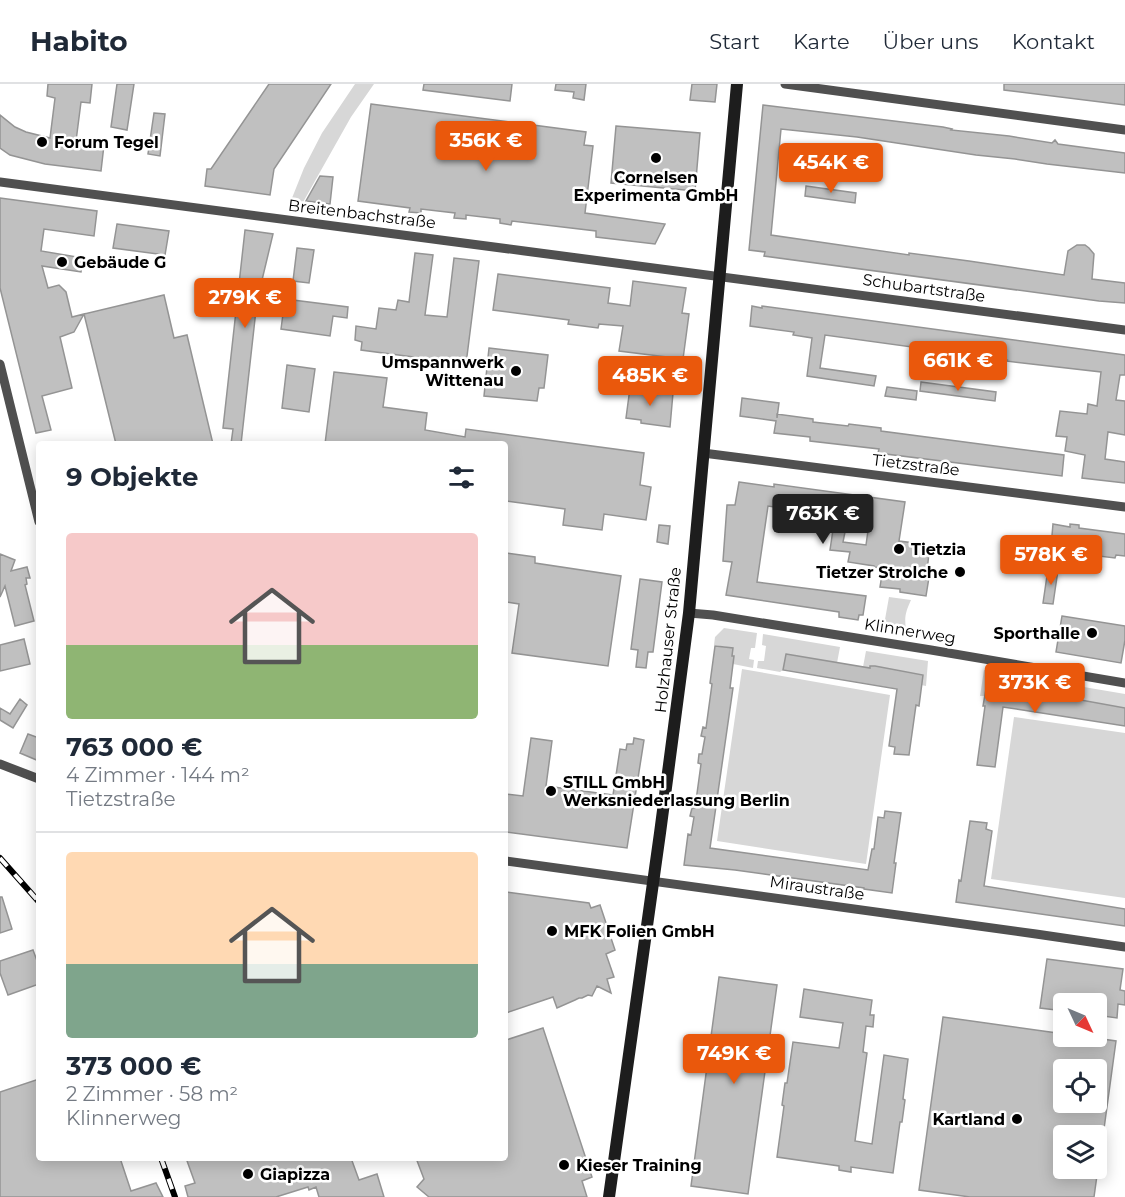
<!DOCTYPE html>
<html lang="de">
<meta charset="utf-8">
<style>
body{margin:0;font-family:Montserrat,sans-serif;background:#f2f2f3;color:#1f2937;height:100vh;display:flex;flex-direction:column;font-size:22px;white-space:nowrap}
*{box-sizing:border-box;margin:0}
p{font-size:20px;color:#747a83}
.icon{flex:none;width:33px;height:33px;fill:none;stroke:currentColor;stroke-width:2;stroke-linecap:round;stroke-linejoin:round}
.map{position:relative;flex:1;overflow:hidden}
.details{position:absolute;left:36px;top:357px;width:472px;height:720px;display:flex;flex-direction:column;background:#fff;border-radius:6px;box-shadow:0 3px 15px #0003}
.details>*{flex:none}
.needle{width:39px;rotate:134deg}
.buttons{position:absolute;left:1053px;top:909px;display:grid;gap:12px}
.buttons a{display:grid;place-items:center;width:54px;height:54px;border-radius:6px;background:#fff;box-shadow:0 3px 15px #0003;font-size:30px}
.price{position:absolute;translate:-50% -51px;padding:0 14px;border-radius:6px;background:#ea580c;color:#fff;font-size:20px;line-height:39px;filter:drop-shadow(0 2px 3px #0008)}
.price::after{content:'';position:absolute;left:50%;top:36px;width:18px;height:14px;margin-left:-9px;background:inherit;clip-path:polygon(0 0,100% 0,50% 100%)}
.price.selected{background:#222;color:#fff}
ul{padding:0;list-style:none}
li{display:grid;align-content:center;gap:12px;height:318px;padding:0 30px}
li+li{border-top:2px solid #e0e1e3}
li span{display:grid;place-items:center;height:186px;border-radius:6px;color:#555}
li>.icon{margin-inline-start:auto}
span .icon{width:108px;height:108px;fill:#fffc;stroke-width:1}
li b{font-size:26px}
h2{display:flex;justify-content:space-between;align-items:center;height:72px;padding:0 30px;font-size:26px}
header{display:flex;align-items:center;gap:36px;box-sizing:border-box;height:84px;padding:0 30px;background:#fff;border-bottom:2px solid #e0e1e3}
header strong{font-size:28px}
nav{display:flex;gap:33px;margin-inline-start:auto;font-size:21px}
.map>svg:first-child{display:block}
.green{fill:#d7d7d7}
.building{fill:#c0c0c0;stroke:#949494;stroke-width:1.5;fill-rule:evenodd}
.lines{fill:none;stroke-linecap:round;stroke-linejoin:round}
.minor{stroke:#505050;stroke-width:9}
.secondary{stroke:#1d1d1d;stroke-width:12}
.rail-casing{stroke:#000;stroke-width:6}
.rail{stroke:#fff;stroke-width:4;stroke-dasharray:11;stroke-linecap:butt}
.poi-dot{fill:#000;stroke:#fff;stroke-width:2}
.labels{text-anchor:middle;dominant-baseline:central;stroke-width:5;stroke-linejoin:round;paint-order:stroke}
.poi-label{font-size:16px;font-weight:bold;fill:#000;stroke:#fff;text-anchor:start}
.street-label{font-size:16px;fill:#000;stroke:#fff}
</style>
<header>
<strong>Habito</strong>
<nav><a>Start</a><a>Karte</a><a>Über uns</a><a>Kontakt</a></nav>
</header>
<div class="map">
<svg width="1125" height="1113" viewBox="0 0 1125 1113">
<rect width="100%" height="100%" fill="#fff"/>
<path class="green" d="M355 0H374L351 33 302 120 290 119 304 84 322 49Z
M889 513 911 516C906 527 904 533 906 545L884 541Z
M724 544 757 549 755 564H751L749 575 754 576 753 584 733 580 734 572H732L733 564 714 561 715 553Z
M763 550 840 563 837 579 786 571 783 586 780 588 757 584 758 577H764L766 562 762 561Z
M866 567 928 577 926 602 921 601 923 591 871 582 870 584 863 583Z
M742 585 890 611 866 780 717 757Z
M984 586 1125 610V624L987 599 985 612H980Z
M1014 633 1125 649V814L991 795Z"/>
<path class="building" d="M48 0H92L90 19 81 18 76 57 104 61 101 87 45 80 10 71 0 64V31L15 43 26 48 50 54 55 14 47 12Z
M117 0H134L127 46 111 43Z
M269 0H331L274 85 270 111 205 102 207 85H211Z
M424 0H512L510 17 423 6Z
M556 0H586L584 16 573 14 574 8 555 6Z
M692 0H717L715 18 690 16Z
M1004 0H1125V21L1004 6Z
M371 20 586 48 584 61 593 62 585 129 665 140 655 160 596 153V147L512 137 511 141 500 139V135L466 131V135L454 134 455 129 421 125V129L409 128 410 124 358 117Z
M763 21 943 43 952 45 951 46 1009 52 1052 59 1055 56 1058 60 1125 69V89L1047 80 1015 75 976 71 857 53 781 45 771 151 909 171V169L969 177 1064 191 1068 167 1077 161H1085L1089 164 1094 170 1092 195 1125 199V219L1099 217 764 172 765 168 749 166Z
M154 29 165 30 160 72 148 70Z
M616 42 700 49 695 107 611 99Z
M320 92 333 93 330 120 306 117Z
M806 102 856 109 855 119 805 112Z
M0 114 97 127 94 152 44 145 41 167 83 174 81 188 42 182 48 204 59 201 66 208 72 233 84 230 74 248 60 253 72 304 42 312 51 346 36 349 0 204Z
M117 140 169 147 165 171 113 164Z
M245 146 273 150 257 217 241 360H231L233 345 223 344Z
M297 164 314 166 309 199 293 197Z
M415 169 433 171 425 231 447 233 454 174 479 177 466 280 361 266 362 258 355 256 356 242 376 245 379 224 396 226 398 216 409 218Z
M498 190 610 204 608 219 630 222 633 197 686 204 682 229 689 230 683 275 619 267 623 242 599 240 598 244 568 240 569 236 493 226Z
M164 211 174 254 187 251 213 360H116L84 230Z
M285 215 348 223 347 234 333 232 330 252 281 245Z
M752 222 762 224V222L1125 271V291H1120L1116 316 1125 317V351L1108 348 1105 375 1125 378V399L1082 394 1085 371 1065 367 1067 353 1056 352 1060 327 1087 330 1088 320 1097 322 1101 288 1006 277 1007 276 825 251 820 284 876 292 874 302 807 292 812 254 793 251 794 248 750 242Z
M489 264 548 271 544 304H539L537 317 484 312Z
M287 281 315 285 309 328 282 324Z
M334 288 387 294 383 323 427 329 425 346 465 353 466 345 644 369 640 401 651 403 646 436 604 430 602 446 563 441 565 425 506 417V360H325Z
M921 298 996 308 995 317 920 307Z
M887 303 917 307 916 316 885 312Z
M630 304 673 309 670 343 641 339V336L626 334Z
M742 314 779 319 777 334V330L813 335V338L848 342 849 340 881 344V347L1064 371 1062 392 878 369 879 365 810 357V353L774 349 776 337 740 332Z
M739 398 774 403V400L905 418 899 457 922 460 921 468 929 469 927 487H930L926 512 900 508V505L880 503 883 484 874 483V482L848 478 850 468 830 466 835 432 768 422 757 498 866 512 863 531H859L858 536 839 533V528L726 511 732 478 723 477 727 421H735ZM847 421 871 425 866 461 843 458 845 448H843Z
M1053 440 1070 443V440L1079 441V444L1125 450V472L1116 471 1115 474 1099 472 1098 474 1066 471 1067 465 1051 463Z
M659 441 670 442 668 460 657 458Z
M506 469 535 473V479L621 492 608 582 512 569 519 520 506 518Z
M0 470 15 476 11 487 27 483 30 494H26L27 500 25 501 34 537 15 542 5 502 0 513Z
M1048 485 1058 486 1053 520 1043 519Z
M640 495 662 498 653 568H648L646 584 636 583 638 566 631 565Z
M1062 532 1125 542V556L1121 579 1056 568Z
M24 555 30 580 0 587V561Z
M715 562 733 564 732 572H734L730 604H733L710 764 868 786 872 765H874L878 733 884 734 885 727 901 729 894 779H896L892 809 864 805V804L735 786 684 781 688 750 691 751 694 733 690 732 692 724H695L701 680 698 679 699 670H702L705 653 701 652 703 643 706 644 712 600 710 599Z
M786 570 870 584V582H875L923 591 919 622 916 621 909 671 894 670 895 663 889 662 897 605 783 586Z
M987 599 1125 624V642L1003 623 995 683 977 681 985 622H983Z
M20 615 27 621 13 644 0 636V624L10 630Z
M28 650 39 654V677L20 669Z
M531 654 552 657 546 702 613 711 620 665 626 666 627 660H633L634 654 644 656 627 764 506 748V710L523 712Z
M970 737 987 739 986 745 992 747 984 802 1125 825V842L956 818 959 796 961 797Z
M506 808 589 819 591 824 600 821 615 866 606 870 614 893 607 895 611 909 597 902 592 912 588 911 582 914H579L575 916 557 924 553 913 506 929Z
M0 813H2L12 845 0 849Z
M33 866 39 882V900L8 911 0 889V877Z
M1047 875 1123 885 1120 906 1125 907V921L1118 920 1117 934 1096 931V920H1064V927L1040 924Z
M719 893 777 901 748 1110 691 1102Z
M804 905 872 916 870 931H874L873 943 866 942 863 968 867 969 855 1057 872 1060 884 971 908 975 903 1015 905 1016 902 1038H900L893 1089 851 1083V1088L839 1086V1082L777 1073 784 1022 782 1021 785 999H787L793 958 839 964 843 939 800 933Z
M943 933 1064 950V952H1081L1116 957 1103 1052H1064V1084H1098L1094 1113H970L919 1106ZM1064 986H1096V1018H1064Z
M543 944 592 1093 582 1097 587 1113H429L417 1103 424 1095 416 1074H506V956Z
M39 995V1074H120L131 1107 156 1099 163 1113H0V1008Z
M186 1074H351L359 1096 377 1090 384 1113H319L316 1103 309 1106 308 1103 276 1113H188L185 1102 195 1099Z"/>
<g class="lines">
<path class="minor" d="M785 0 1125 46
M0 98 1125 246
M0 280 39 438
M703 369 1125 423
M689 529 713 531 931 566 1125 599
M0 680 39 695
M506 777 1036 850 1125 863"/>
<path class="secondary" d="M609 1113 660 749 689 529 737 0"/>
<defs>
<path id="rail" d="M0 774 39 818
M161 1074 175 1113"/>
</defs>
<use href="#rail" class="rail-casing"/>
<use href="#rail" class="rail"/>
</g>
<g class="poi-dot">
<circle cx="42" cy="58" r="6"/>
<circle cx="656" cy="74" r="6"/>
<circle cx="62" cy="178" r="6"/>
<circle cx="516" cy="287" r="6"/>
<circle cx="899" cy="465" r="6"/>
<circle cx="960" cy="488" r="6"/>
<circle cx="1092" cy="549" r="6"/>
<circle cx="551" cy="707" r="6"/>
<circle cx="552" cy="847" r="6"/>
<circle cx="1017" cy="1035" r="6"/>
<circle cx="564" cy="1081" r="6"/>
<circle cx="248" cy="1090" r="6"/>
</g>
<g class="labels">
<g class="poi-label">
<text x="54" y="58">Forum Tegel</text>
<text x="656" y="93" text-anchor="middle">Cornelsen<tspan x="656" dy="18">Experimenta GmbH</tspan></text>
<text x="74" y="178">Gebäude G</text>
<text x="504" y="278" text-anchor="end">Umspannwerk<tspan x="504" dy="18">Wittenau</tspan></text>
<text x="911" y="465">Tietzia</text>
<text x="948" y="488" text-anchor="end">Tietzer Strolche</text>
<text x="1080" y="549" text-anchor="end">Sporthalle</text>
<text x="563" y="698">STILL GmbH<tspan x="563" dy="18">Werksniederlassung Berlin</tspan></text>
<text x="564" y="847">MFK Folien GmbH</text>
<text x="1005" y="1035" text-anchor="end">Kartland</text>
<text x="576" y="1081">Kieser Training</text>
<text x="260" y="1090">Giapizza</text>
</g>
<g class="street-label">
<text transform="translate(362 130) rotate(7)">Breitenbachstraße</text>
<text transform="translate(924 204) rotate(8)">Schubartstraße</text>
<text transform="translate(916 381) rotate(7)">Tietzstraße</text>
<text transform="translate(910 547) rotate(9)">Klinnerweg</text>
<text transform="translate(668 556) rotate(-84)">Holzhauser Straße</text>
<text transform="translate(817 804) rotate(8)">Miraustraße</text>
</g>
</g>
</svg>
<div class="buttons">
<a><svg class="needle" viewBox="-14 -14 28 28"><path d="M0-13l5 13h-10z" fill="#e53935"/><path d="M0 13l5-13h-10z" fill="#747a83"/></svg></a>
<a><svg class="icon" aria-label="locate" viewBox="0 0 24 24"><circle cx="12" cy="12" r="6"/><path d="M12 2v4M12 18v4M2 12h4M18 12h4"/></svg></a>
<a><svg class="icon" aria-label="layers" viewBox="0 0 24 24"><path d="M12 4l9 5-9 5-9-5zM3 14l9 5 9-5"/></svg></a>
</div>
<b class="price" style="left:486px;top:88px">356K €</b>
<b class="price" style="left:831px;top:110px">454K €</b>
<b class="price" style="left:245px;top:245px">279K €</b>
<b class="price" style="left:958px;top:308px">661K €</b>
<b class="price" style="left:650px;top:323px">485K €</b>
<b class="price selected" style="left:823px;top:461px">763K €</b>
<b class="price" style="left:1051px;top:502px">578K €</b>
<b class="price" style="left:1035px;top:630px">373K €</b>
<b class="price" style="left:734px;top:1001px">749K €</b>
<section class="details">
<h2>9 Objekte<svg class="icon" aria-label="filters" viewBox="0 0 24 24"><path d="M4 7h16M4 17h16"/><circle cx="9" cy="7" r="2"/><circle cx="15" cy="17" r="2"/></svg></h2>
<ul>
<li><span style="background:linear-gradient(#f6c9c9 60%,#8fb573 0)"><svg class="icon" aria-label="home" viewBox="0 0 24 24"><path d="M3 11l9-7 9 7M6 9v11h12V9"/></svg></span><div><b>763 000 €</b><p>4 Zimmer · 144 m²</p><p>Tietzstraße</p></div></li>
<li><span style="background:linear-gradient(#ffd9b3 60%,#7fa58c 0)"><svg class="icon" aria-label="home" viewBox="0 0 24 24"><path d="M3 11l9-7 9 7M6 9v11h12V9"/></svg></span><div><b>373 000 €</b><p>2 Zimmer · 58 m²</p><p>Klinnerweg</p></div></li>
</ul>
</section>
</div>
